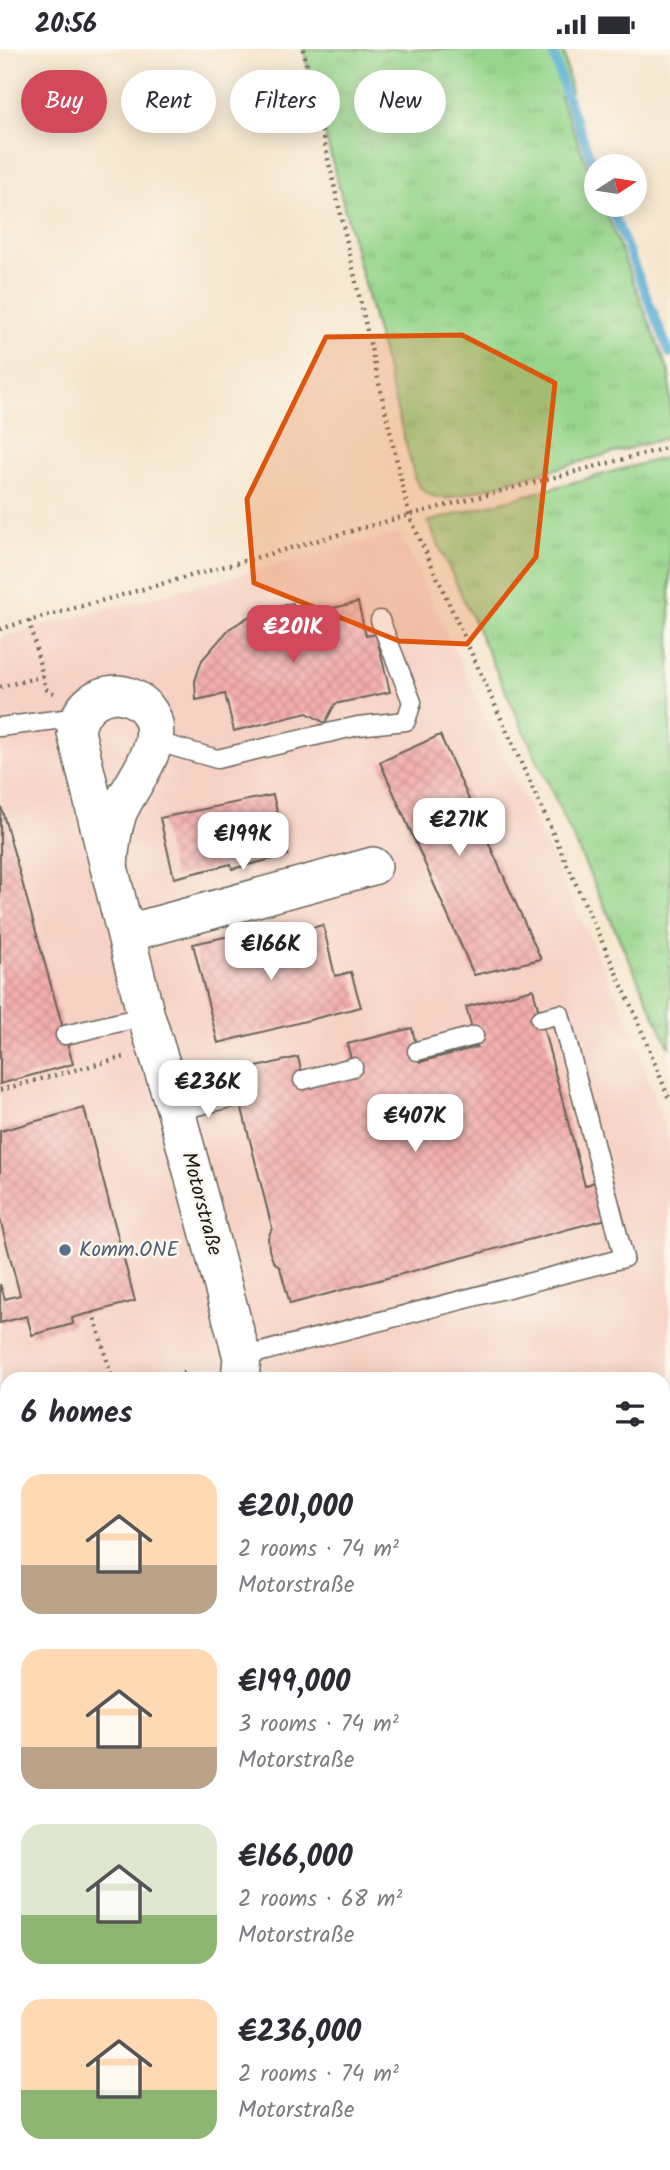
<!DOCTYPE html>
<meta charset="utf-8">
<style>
body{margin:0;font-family:Kalam,sans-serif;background:#f2f2f3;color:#2b2b33;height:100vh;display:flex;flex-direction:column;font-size:26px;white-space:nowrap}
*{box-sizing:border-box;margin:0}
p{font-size:23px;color:#7c7c81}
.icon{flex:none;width:38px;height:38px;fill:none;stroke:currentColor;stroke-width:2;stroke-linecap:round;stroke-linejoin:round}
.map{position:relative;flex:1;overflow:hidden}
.sheet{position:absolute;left:0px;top:1323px;width:670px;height:798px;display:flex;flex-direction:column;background:#fff;border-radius:21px 21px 0 0;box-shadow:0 4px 18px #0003}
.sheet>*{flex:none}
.top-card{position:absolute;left:21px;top:21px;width:628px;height:63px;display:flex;gap:14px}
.needle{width:46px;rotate:78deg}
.buttons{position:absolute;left:584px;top:105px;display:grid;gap:14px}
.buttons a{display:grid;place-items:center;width:63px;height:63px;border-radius:50%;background:#fff;box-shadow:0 4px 18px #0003;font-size:35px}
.price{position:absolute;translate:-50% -60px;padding:0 16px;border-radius:14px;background:#fff;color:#222;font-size:23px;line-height:46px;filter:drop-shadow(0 2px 4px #0008)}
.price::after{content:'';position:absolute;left:50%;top:42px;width:21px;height:16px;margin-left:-10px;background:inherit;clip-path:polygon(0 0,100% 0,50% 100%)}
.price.selected{background:#d1495b;color:#fff}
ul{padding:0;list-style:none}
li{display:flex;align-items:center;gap:21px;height:175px;padding:0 21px}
li span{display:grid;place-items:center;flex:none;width:196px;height:140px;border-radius:21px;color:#555}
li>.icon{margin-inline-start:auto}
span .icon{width:84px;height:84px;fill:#fffc;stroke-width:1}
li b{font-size:30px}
h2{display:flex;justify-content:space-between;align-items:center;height:84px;padding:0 21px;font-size:30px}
.chip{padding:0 24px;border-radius:32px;background:#fff;box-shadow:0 4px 18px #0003;font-size:24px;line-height:63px}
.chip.selected{background:#d1495b;color:#fff}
.status{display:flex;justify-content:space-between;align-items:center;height:49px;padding:0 35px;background:#fff;direction:ltr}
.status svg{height:19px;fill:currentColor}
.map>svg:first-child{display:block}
.built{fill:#f6d2c4;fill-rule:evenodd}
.grass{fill:url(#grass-tufts);stroke:#597854;stroke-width:2}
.park{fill:url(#park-dots);stroke:#597854;stroke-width:2}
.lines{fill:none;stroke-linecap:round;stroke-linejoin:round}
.stream{stroke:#58add4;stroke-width:9}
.building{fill:url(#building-cross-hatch)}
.lane-casing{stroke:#68635a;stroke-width:21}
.street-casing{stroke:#68635a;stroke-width:40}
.secondary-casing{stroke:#68635a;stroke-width:42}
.path{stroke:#68635a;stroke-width:4.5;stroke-dasharray:2 5;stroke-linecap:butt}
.lane{stroke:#fff;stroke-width:18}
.street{stroke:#fff;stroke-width:37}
.secondary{stroke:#fce5c4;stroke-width:38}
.marked{fill:#de560d;fill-opacity:0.2;stroke:#de560d;stroke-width:5;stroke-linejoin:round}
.service-dot{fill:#5c6f8a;stroke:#fbf7ec;stroke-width:2.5}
.labels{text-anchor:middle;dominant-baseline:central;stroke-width:5;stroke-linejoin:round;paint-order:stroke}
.street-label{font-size:21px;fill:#1c1c1c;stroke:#fbf7ec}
.service-label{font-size:21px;fill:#4e5e75;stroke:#fbf7ec;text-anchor:start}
</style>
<div class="status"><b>20:56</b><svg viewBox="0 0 49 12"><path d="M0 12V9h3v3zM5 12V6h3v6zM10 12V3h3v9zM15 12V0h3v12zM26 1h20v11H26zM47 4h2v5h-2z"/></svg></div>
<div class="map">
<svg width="670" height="2121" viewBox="0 0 670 2121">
<defs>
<pattern id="grass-tufts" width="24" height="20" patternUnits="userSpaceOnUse" patternTransform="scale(1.75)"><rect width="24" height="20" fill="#96d58b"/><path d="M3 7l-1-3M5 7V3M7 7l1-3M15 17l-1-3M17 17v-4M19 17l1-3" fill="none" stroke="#81b677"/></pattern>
<pattern id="park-dots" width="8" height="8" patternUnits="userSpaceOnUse" patternTransform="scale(1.75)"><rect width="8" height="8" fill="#96d58b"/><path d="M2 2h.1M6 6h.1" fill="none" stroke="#81b677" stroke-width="1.8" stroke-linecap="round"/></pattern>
<pattern id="building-cross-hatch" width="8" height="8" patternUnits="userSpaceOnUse" patternTransform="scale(1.75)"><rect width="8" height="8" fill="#f2adac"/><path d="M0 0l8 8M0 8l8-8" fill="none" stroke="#cf9493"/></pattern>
</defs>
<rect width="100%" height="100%" fill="#fbf7ec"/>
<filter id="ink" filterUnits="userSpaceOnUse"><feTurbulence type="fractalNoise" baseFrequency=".0143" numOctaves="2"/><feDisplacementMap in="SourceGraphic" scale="14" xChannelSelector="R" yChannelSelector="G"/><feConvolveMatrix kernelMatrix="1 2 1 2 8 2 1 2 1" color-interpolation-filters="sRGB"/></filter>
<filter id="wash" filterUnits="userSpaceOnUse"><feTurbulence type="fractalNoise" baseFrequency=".00686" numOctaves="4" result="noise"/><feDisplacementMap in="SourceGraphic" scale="28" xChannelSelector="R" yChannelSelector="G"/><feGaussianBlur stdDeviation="1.57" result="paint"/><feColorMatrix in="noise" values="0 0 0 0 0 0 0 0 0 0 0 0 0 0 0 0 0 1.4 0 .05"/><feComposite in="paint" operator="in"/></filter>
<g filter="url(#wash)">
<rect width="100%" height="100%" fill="#f6e6ce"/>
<path class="built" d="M400 484 632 980 670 1094V2121H0V588ZM7 1330H663V2114H7Z"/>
<path class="grass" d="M303 0H563L571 43 560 48 597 141V156H603L670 326V388L447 450C431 448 423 445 415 430Z
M670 407V1000L428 473Z
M670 1439V1587L663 1588V1441Z"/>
<path class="park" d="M7 1603V1769L0 1771V1605Z"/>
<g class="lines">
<path class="stream" d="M552 0 566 46 597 124
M610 156 670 305"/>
</g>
<g id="blocks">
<path class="building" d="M358 553 366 587 376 585 390 643 335 655 325 674 307 664 234 682 225 645 196 651 195 632 202 611 229 580 250 567 293 554 297 568Z
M440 686 541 910 474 926 380 713Z
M273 746 288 806 232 820 231 815 174 829 160 769Z
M0 754 73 1015 0 1035Z
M323 876 335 927 351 923 361 958 218 994 193 895 252 882 254 893Z
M533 940 585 1137 596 1132 606 1170 290 1255 280 1219 273 1212 269 1201 268 1189 272 1179 233 1024 298 1008 305 1037 355 1025 347 995 412 979 420 1013 477 998 466 958Z
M84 1059 135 1252 72 1269 73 1275 32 1286 27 1267 0 1274V1235L5 1250 20 1246 0 1170V1082Z
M670 1766V1915L663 1917V1768Z
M7 1952V2054L0 2055V1954Z
M667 1971 670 1982V2121H589L588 2114H663V1972Z
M28 2114H97L99 2121H30Z
M164 2114H373L375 2121H166Z"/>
</g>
</g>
<g filter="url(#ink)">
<use href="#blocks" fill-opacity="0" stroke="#68635a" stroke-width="2"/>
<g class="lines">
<defs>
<path id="lane" d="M0 678 79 668
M154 692 217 710 358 677 406 672 412 653 380 571
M65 986 146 967
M417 1002 474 987
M303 1031 353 1018
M176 1062 239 1047
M242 1308 624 1209 560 965 540 970
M663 1951 670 1949"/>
<path id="street" d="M117 645C129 646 138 650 146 659 173 691 130 734 118 764 112 782 110 800 109 818L76 683C79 660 94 646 117 645Z
M109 818 146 967 176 1062 242 1308 240 1330
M128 884 373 817
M0 1875 7 1873"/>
<path id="secondary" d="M0 1404 7 1402
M460 2114 462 2121"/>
</defs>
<use href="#lane" class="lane-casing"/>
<use href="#street" class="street-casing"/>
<use href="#secondary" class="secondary-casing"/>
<path class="path" d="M303 0 409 466 637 970 670 1052
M29 572 46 640 55 645
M0 580 409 466 670 398
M0 638 43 627
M0 1041 124 1008
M93 1263 112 1330
M162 1330 186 1323
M663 1564 670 1562
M0 1743 7 1741"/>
<use href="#lane" class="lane"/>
<use href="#street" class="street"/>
<use href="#secondary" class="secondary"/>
</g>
</g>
<path class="marked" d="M462 286 555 334 536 508 467 595 399 592 254 534 247 450 326 288Z"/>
<circle class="service-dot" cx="65" cy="1201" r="7"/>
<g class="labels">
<g class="street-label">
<text transform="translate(201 1155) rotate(75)">Motorstraße</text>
</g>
<g class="service-label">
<text x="79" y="1201">Komm.ONE</text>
</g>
</g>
</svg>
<div class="buttons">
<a><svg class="needle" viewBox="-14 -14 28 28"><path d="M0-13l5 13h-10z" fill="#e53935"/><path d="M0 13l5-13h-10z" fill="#7c7c81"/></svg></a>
</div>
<b class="price selected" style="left:293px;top:616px">€201K</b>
<b class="price" style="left:459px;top:809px">€271K</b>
<b class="price" style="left:243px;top:823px">€199K</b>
<b class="price" style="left:271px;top:933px">€166K</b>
<b class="price" style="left:208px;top:1071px">€236K</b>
<b class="price" style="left:415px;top:1105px">€407K</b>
<div class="top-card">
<a class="chip selected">Buy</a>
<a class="chip">Rent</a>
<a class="chip">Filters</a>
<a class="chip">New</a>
</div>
<section class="sheet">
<h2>6 homes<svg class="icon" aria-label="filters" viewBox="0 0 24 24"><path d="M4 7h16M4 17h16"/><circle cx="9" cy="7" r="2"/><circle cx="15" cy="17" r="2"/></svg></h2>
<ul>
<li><span style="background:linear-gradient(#ffd9b3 65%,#b9a48a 0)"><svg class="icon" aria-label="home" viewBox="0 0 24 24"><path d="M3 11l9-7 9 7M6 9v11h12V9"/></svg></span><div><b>€201,000</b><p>2 rooms · 74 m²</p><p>Motorstraße</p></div></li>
<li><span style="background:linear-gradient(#ffd9b3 70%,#b9a48a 0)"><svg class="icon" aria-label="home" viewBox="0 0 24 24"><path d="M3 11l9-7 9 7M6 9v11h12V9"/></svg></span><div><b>€199,000</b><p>3 rooms · 74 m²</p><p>Motorstraße</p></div></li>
<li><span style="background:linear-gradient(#dfe7d0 65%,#8fb573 0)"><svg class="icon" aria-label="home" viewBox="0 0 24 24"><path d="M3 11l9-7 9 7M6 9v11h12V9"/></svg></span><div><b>€166,000</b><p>2 rooms · 68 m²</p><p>Motorstraße</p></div></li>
<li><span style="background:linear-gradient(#ffd9b3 65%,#8fb573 0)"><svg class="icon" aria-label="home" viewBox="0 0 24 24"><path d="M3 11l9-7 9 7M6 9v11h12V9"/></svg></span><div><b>€236,000</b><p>2 rooms · 74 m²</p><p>Motorstraße</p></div></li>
</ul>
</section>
</div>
